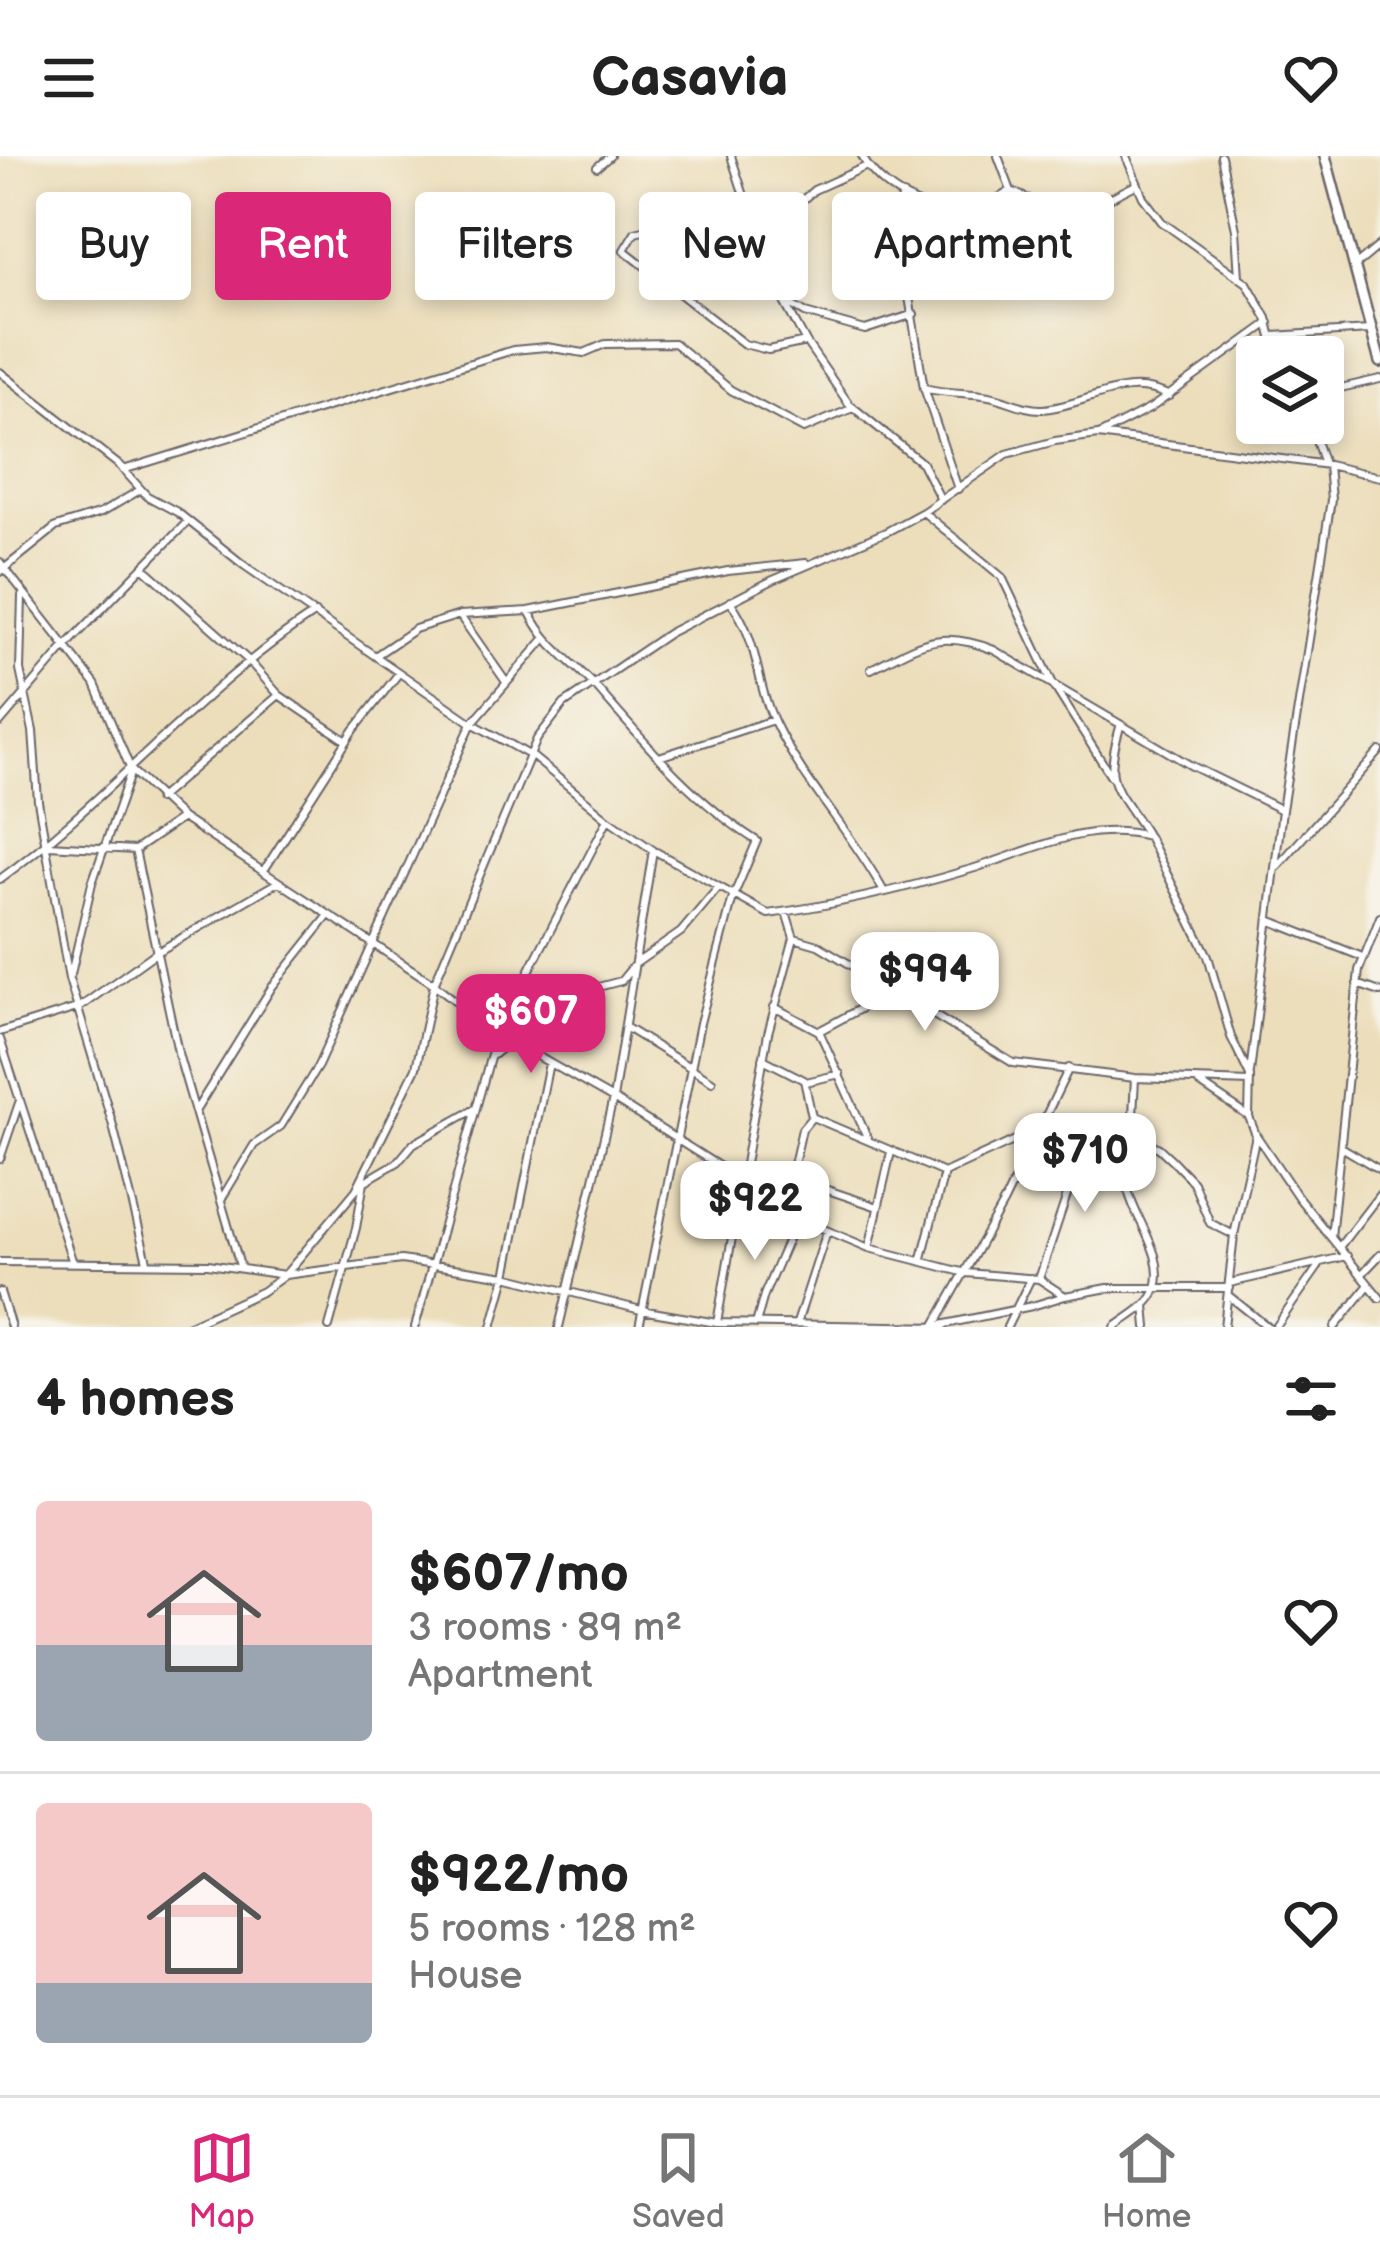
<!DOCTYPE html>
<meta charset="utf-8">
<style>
body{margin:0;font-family:"Balsamiq Sans",sans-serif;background:#f6f6f6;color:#222;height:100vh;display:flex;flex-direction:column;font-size:45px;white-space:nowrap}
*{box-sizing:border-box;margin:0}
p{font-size:39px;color:#767676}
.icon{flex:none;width:66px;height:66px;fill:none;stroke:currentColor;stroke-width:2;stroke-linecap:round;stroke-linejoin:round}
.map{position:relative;height:1171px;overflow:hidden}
.drawer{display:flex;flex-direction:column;background:#fff;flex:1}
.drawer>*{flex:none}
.top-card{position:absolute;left:36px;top:36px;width:1308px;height:108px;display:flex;gap:24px}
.tools{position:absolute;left:1236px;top:180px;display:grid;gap:24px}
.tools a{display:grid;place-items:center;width:108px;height:108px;border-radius:12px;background:#fff;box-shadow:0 6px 18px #0003;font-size:60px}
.price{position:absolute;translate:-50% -102px;padding:0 27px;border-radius:24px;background:#fff;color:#222;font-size:39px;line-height:78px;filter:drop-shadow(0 3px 6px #0008)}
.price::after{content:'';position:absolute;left:50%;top:72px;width:36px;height:27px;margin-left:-18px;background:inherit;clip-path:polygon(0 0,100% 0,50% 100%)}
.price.active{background:#db2777;color:#fff}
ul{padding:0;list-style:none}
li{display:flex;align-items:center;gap:36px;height:300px;padding:0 36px}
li+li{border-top:3px solid #e0e0e0}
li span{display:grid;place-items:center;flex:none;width:336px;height:240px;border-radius:12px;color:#555}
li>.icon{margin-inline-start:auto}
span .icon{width:144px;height:144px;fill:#fffc;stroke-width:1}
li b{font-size:51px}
h2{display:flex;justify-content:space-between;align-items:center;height:144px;padding:0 36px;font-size:51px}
.chip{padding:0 42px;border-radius:12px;background:#fff;box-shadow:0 6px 18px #0003;font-size:42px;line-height:108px}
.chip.active{background:#db2777;color:#fff}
header{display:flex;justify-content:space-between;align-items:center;height:156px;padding:0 36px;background:#fff;font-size:54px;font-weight:600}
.dock{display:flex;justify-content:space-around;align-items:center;height:168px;border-top:3px solid #e0e0e0;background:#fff;font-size:33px;color:#767676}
.dock a{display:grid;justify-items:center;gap:6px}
.dock .active{color:#db2777}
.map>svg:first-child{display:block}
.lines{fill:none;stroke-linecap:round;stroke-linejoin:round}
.street-casing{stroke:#696468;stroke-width:10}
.secondary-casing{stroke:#696468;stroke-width:14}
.street{stroke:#fff;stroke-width:6}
.secondary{stroke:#fff;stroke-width:9}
</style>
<header><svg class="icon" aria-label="menu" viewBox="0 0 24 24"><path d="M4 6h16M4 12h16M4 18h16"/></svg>Casavia<svg class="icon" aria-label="heart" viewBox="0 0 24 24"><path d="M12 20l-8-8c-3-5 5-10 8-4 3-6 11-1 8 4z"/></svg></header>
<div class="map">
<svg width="1380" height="1171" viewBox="0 0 1380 1171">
<rect width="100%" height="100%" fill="#f7f3e8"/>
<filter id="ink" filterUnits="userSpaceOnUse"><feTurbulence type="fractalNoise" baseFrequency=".00833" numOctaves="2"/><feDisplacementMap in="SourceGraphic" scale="24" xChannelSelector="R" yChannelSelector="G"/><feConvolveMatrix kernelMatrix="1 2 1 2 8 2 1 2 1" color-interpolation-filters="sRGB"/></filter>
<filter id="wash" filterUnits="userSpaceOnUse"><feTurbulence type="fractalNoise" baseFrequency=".004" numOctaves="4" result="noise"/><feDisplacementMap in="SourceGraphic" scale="48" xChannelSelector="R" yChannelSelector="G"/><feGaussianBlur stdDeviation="2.7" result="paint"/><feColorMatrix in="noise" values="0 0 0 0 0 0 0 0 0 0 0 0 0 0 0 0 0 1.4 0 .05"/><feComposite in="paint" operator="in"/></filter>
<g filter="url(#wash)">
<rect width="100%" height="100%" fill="#ecdebb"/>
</g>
<g filter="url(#ink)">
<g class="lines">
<defs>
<path id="street" d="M731 0 771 122 806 186 849 248 922 307 941 344
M862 0C878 33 931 62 968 55 982 53 998 42 1011 35
M998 0 1011 35C1081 68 1071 60 1138 28
M1126 0 1143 41 1162 66 1247 127 1267 162 1277 201
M1221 0 1236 74 1239 121
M597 11 610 0
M903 39 897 58 898 74 924 232 958 333
M747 49 635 76 624 94 744 188 768 194 806 186
M758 83 814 34 867 10
M1356 109 1380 89
M786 146 805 157 865 174 914 158
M1273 180 1370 174
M0 216 120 310 147 340 177 356 245 410 472 567 533 601 608 663 653 694 768 758C835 749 904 733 968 714 1028 697 1083 664 1148 680L1208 800 1231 881 1250 920 1249 961 1256 979 1234 1079 1224 1171
M924 232C946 238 967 236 989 240 1007 243 1024 254 1043 253 1089 249 1124 217 1169 240
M1323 236 1380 223
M1310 267 1324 308
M1101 278 1151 252 1269 167
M123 314 513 194 546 191 584 197 605 188 674 187 731 234 804 273 853 252
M923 356 1002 421 1054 530 1111 620
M0 406 95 528 131 614 182 662 434 828 497 877 613 943 807 1066 869 1092 966 1117 1039 1123 1065 1140 1108 1132H1229
M143 411 249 505 279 539
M0 416 56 371 101 357 140 334
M22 440 20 514 33 575 38 645 69 823 112 966 147 1105
M730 445C761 488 754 524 775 567 804 628 851 675 883 734
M529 455C548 493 569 501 596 531 645 587 693 645 757 685L733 741 700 867 639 1171
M460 460 506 526
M375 500 415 473 460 459 529 455 728 415 806 407
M871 513C920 488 939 472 994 494L1190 609 1282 654
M0 567 65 491 188 365
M1120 571C1103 629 1115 628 1146 677
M659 601 773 564
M158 643 279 539 347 585
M49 689 135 694 182 662
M135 694 179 901 240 1110
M1275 713 1380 595
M263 716 354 574 399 517
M0 723C111 642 200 532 315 457
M1269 764 1360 800
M794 782 818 789 1013 907 1135 922 1250 926
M71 818 92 727 130 618
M1357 828 1380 836
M774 851 819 875 868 983
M625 871 712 925
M819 875 895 834
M0 876 80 851 154 798 278 726
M0 883 72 1104
M493 899 536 864 578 859 598 831 621 825 635 808 681 776 718 732
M763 903 804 924 812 961 802 973 784 1053
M1250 917 1282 654 1331 344 1328 309
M806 926 840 918
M1199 927 1248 960
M196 954 272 831 329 759
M812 961 944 1017 1035 975 1132 978 1159 992 1172 1004 1193 1026 1210 1067 1234 1079
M1132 978 1135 922
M1256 979 1298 1041 1380 1142
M1343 992 1380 1014
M0 1003 19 947
M792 1022 878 1051
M362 1027 398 1006 413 988 475 953
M222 1042 254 989 281 970 318 910 472 567 543 485
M1331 1081 1359 814 1380 761
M1340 1090 1380 1038
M869 1092 891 996
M922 1102 944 1017
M0 1106 208 1108 285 1119 401 1104 506 1120 641 1154 717 1167 943 1171
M1361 1119 1380 1099
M1039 1123 1087 979
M1230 1127 1347 1100
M0 1136 11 1171
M1229 1140 1268 1171
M1145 1149 1147 1171
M717 1167 768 877 794 782 786 756
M797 1167 827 1075
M756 1168 764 1139 798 1060
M935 1169 1004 1046 1069 912
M941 1169 1032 1150 1065 1140
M185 1171 263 1135 285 1119 356 1034 416 912 434 828 537 583 564 548 669 477 773 424 888 375 923 356 1007 298 1055 285 1098 279 1328 309 1380 321
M329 1171 356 1072 364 1026
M415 1171 497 877 608 663
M492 1171 506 1120 549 907
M559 1171 613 943 653 694
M1007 1171 1031 1122
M1115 1171C1129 1160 1151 1150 1156 1132 1166 1099 1135 1064 1128 1034 1123 1016 1123 996 1121 978
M1276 1171 1318 1111
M1335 1171 1368 1130"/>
<path id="secondary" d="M1325 0 1380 206"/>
</defs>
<use href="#street" class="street-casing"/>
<use href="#secondary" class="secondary-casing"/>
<use href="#street" class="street"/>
<use href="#secondary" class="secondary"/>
</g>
</g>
</svg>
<div class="tools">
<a><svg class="icon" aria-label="layers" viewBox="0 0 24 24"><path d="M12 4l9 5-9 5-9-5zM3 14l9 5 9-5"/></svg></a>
</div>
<b class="price" style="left:925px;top:878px">$994</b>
<b class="price active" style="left:531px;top:920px">$607</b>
<b class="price" style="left:1085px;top:1059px">$710</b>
<b class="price" style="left:755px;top:1107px">$922</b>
<div class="top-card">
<a class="chip">Buy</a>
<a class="chip active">Rent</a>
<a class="chip">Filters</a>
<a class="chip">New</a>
<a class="chip">Apartment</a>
</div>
</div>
<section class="drawer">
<h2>4 homes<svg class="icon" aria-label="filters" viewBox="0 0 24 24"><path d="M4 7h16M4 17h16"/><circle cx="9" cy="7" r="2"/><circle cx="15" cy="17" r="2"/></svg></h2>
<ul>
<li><span style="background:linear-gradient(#f6c9c9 60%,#9aa5b1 0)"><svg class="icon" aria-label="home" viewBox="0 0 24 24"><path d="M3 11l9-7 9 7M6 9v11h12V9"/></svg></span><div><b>$607/mo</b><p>3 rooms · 89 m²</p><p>Apartment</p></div><svg class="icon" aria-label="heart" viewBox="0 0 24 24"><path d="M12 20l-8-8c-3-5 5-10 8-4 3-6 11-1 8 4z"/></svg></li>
<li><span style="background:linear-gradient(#f6c9c9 75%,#9aa5b1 0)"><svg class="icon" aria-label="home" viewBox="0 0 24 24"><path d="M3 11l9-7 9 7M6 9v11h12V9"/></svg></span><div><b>$922/mo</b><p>5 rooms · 128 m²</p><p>House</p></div><svg class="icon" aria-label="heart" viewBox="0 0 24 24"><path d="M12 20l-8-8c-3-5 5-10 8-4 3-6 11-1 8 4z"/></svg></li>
</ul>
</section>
<nav class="dock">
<a class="active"><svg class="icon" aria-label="map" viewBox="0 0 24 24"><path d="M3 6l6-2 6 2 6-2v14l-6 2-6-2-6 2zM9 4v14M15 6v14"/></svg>Map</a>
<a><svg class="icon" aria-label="saved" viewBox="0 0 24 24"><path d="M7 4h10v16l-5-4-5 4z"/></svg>Saved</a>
<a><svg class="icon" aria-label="home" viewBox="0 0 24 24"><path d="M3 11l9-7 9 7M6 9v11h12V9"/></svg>Home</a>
</nav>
